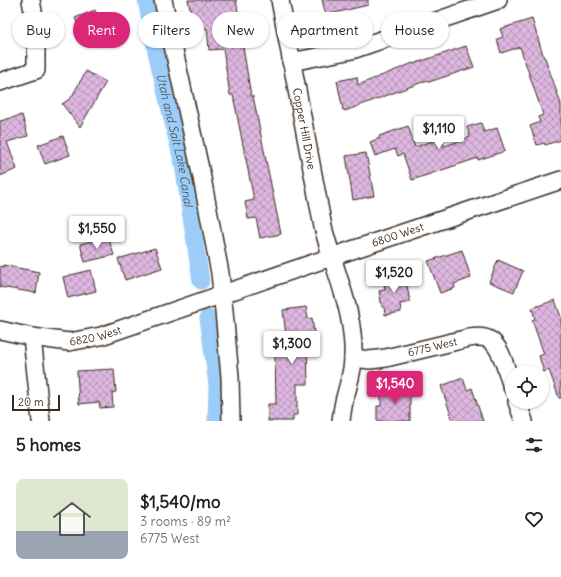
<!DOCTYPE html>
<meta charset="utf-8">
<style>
body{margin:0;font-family:Delius,sans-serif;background:#f6f6f6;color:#202124;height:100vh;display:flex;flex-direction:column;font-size:15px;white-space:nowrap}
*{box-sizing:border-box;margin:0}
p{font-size:13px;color:#757577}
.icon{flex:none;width:22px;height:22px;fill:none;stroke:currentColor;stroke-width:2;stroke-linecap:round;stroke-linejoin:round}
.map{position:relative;height:421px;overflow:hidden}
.drawer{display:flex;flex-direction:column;background:#fff;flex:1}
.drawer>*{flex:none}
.hud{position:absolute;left:12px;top:12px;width:537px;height:36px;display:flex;gap:8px}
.buttons{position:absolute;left:505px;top:365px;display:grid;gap:8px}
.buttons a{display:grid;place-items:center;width:44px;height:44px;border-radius:50%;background:#fff;box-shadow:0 1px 3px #0004;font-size:20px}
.scale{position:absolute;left:12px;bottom:10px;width:48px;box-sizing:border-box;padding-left:4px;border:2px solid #3b2a1e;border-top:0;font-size:11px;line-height:14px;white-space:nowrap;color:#3b2a1e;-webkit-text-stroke:3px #fff;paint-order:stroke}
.price{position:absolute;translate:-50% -34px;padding:0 9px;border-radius:4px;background:#fff;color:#222;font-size:13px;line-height:26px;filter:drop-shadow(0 1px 2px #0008)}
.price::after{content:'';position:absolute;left:50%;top:24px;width:12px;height:9px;margin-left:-6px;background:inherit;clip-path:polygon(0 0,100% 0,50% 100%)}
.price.current{background:#db2777;color:#fff}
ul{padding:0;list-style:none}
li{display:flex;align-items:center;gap:12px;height:100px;padding:0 16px}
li+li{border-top:1px solid #e0e0e0}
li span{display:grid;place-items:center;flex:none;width:112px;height:80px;border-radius:8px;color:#555}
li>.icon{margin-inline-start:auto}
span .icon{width:48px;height:48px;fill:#fffc;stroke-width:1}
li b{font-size:17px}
h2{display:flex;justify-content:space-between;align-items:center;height:48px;padding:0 16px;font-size:17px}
.pill{padding:0 14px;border-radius:18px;background:#fff;box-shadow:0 1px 3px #0004;font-size:14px;line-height:36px}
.pill.current{background:#db2777;color:#fff}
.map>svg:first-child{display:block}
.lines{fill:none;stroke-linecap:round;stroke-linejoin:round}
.canal{stroke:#9bcdf8;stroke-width:17}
.building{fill:url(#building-cross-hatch);stroke:#3b2a1e}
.minor-casing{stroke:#3b2a1e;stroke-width:20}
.minor{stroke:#fff;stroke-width:17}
.labels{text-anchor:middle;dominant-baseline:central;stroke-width:3;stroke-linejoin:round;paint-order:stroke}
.street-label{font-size:11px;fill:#3b2a1e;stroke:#fff}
.water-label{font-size:12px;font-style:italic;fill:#585b5f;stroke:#fff}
</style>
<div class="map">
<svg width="561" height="421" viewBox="0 0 561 421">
<defs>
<pattern id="building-cross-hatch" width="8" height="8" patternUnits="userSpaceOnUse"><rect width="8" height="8" fill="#ddb7e0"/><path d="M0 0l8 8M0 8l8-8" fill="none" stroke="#b495b5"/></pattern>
</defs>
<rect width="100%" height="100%" fill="#fff"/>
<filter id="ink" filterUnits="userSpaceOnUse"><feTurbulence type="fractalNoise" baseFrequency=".025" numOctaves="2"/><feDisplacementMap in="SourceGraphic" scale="8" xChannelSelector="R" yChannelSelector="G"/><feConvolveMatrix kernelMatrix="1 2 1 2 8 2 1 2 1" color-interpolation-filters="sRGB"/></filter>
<g filter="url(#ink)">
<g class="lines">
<g class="canal">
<path id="s1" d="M146 0 156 52 183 165 201 281"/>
<path d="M208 318 217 385 216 421"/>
</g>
</g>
<path class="building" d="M188 0H236L241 28H240L251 96H253L281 234 260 238 256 218 248 219 245 202 254 200 233 95H230L223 49 209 50 207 28 195 31Z
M322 0H368V5L326 15Z
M95 10 106 37 86 45 75 18Z
M532 19 544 58H545L561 104V140L545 145 544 143 537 145 530 126 540 122 538 117 543 115 520 47 501 53 497 39 503 37 500 29Z
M466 46 474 67 429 82 428 80 345 111V110H343L337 81 357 77 358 85 413 63V64L416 63Z
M86 71 106 82 80 127 62 104 71 98Z
M22 115 28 136 7 142 17 169 0 176V121Z
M481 123 484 132 497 128 505 151 478 160V158L412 180 403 154 398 156 395 149 375 156 370 142 380 138 379 136 408 126 415 147 441 138 444 146H445L470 137 467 127Z
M63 136 70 155 45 164 38 145Z
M366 153 374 196 353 200 346 156Z
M108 237 114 255 85 262 80 244Z
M155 248 162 268 125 280 118 259Z
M462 250 471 278 454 284 455 288 440 293 428 261Z
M498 260 523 271 514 292 489 282Z
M3 265 39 272 36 293 0 287V266L3 267Z
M91 270 96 291 68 298 63 277Z
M405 274 410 302 400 304 401 312 385 315 384 307H382L379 291 385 290 383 278Z
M555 300 561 317V398H559L549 370 544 372 539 356 544 354 532 320 535 319 532 308Z
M306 307 308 319 312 318 315 340 307 341 308 384H297V415H293V421H268V404H276L275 353H288L283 310Z
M114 369 116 392 112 393 113 407 100 408 99 402 79 404 77 371Z
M463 378 467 390 472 388 483 421H453L441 386Z
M381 388H410V421H377V406H381Z"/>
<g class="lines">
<defs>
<g id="minor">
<path d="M163 0 202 178 220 273 224 311 230 377 231 421"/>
<path id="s2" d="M280 0 323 227C334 271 355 311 353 358 353 370 349 382 346 394 343 403 342 412 341 421"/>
<path d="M291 62 352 50 498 0"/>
<path d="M0 82 36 70V29L31 0"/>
<path id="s3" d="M0 330 32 337 69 342 101 336 331 257 561 180"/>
<path d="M32 337 41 421"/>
<path id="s4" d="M353 358 370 360 386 358 469 338C475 337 482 336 488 339 502 345 507 374 512 387"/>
<path d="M517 402 524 421"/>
</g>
</defs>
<use href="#minor" class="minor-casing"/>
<use href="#minor" class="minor"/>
</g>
</g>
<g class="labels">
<g class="street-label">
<text stroke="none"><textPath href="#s2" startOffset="131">Copper Hill Drive</textPath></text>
<text stroke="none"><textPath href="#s3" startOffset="416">6800 West</textPath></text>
<text stroke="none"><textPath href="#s3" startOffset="97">6820 West</textPath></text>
<text stroke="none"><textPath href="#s4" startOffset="81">6775 West</textPath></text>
</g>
<g class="water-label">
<text stroke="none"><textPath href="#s1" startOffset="143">Utah and Salt Lake Canal</textPath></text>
</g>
</g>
</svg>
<div class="buttons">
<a><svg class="icon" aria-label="locate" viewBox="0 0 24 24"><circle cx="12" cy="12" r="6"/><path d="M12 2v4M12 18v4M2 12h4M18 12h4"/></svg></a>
</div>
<div class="scale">20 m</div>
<b class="price" style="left:439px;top:150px">$1,110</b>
<b class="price" style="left:97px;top:250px">$1,550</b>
<b class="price" style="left:394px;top:294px">$1,520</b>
<b class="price" style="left:292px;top:365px">$1,300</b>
<b class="price current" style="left:395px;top:405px">$1,540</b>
<div class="hud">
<a class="pill">Buy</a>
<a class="pill current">Rent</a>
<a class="pill">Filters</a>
<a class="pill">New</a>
<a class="pill">Apartment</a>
<a class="pill">House</a>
</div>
</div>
<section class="drawer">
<h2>5 homes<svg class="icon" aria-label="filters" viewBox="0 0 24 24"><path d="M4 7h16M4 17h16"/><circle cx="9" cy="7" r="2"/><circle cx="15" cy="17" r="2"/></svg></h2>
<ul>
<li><span style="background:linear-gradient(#dfe7d0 65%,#9aa5b1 0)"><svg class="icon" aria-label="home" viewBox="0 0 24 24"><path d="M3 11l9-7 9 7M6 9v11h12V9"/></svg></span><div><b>$1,540/mo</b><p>3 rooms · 89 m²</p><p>6775 West</p></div><svg class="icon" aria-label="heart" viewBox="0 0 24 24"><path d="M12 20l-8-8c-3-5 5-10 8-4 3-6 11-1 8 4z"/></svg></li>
</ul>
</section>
